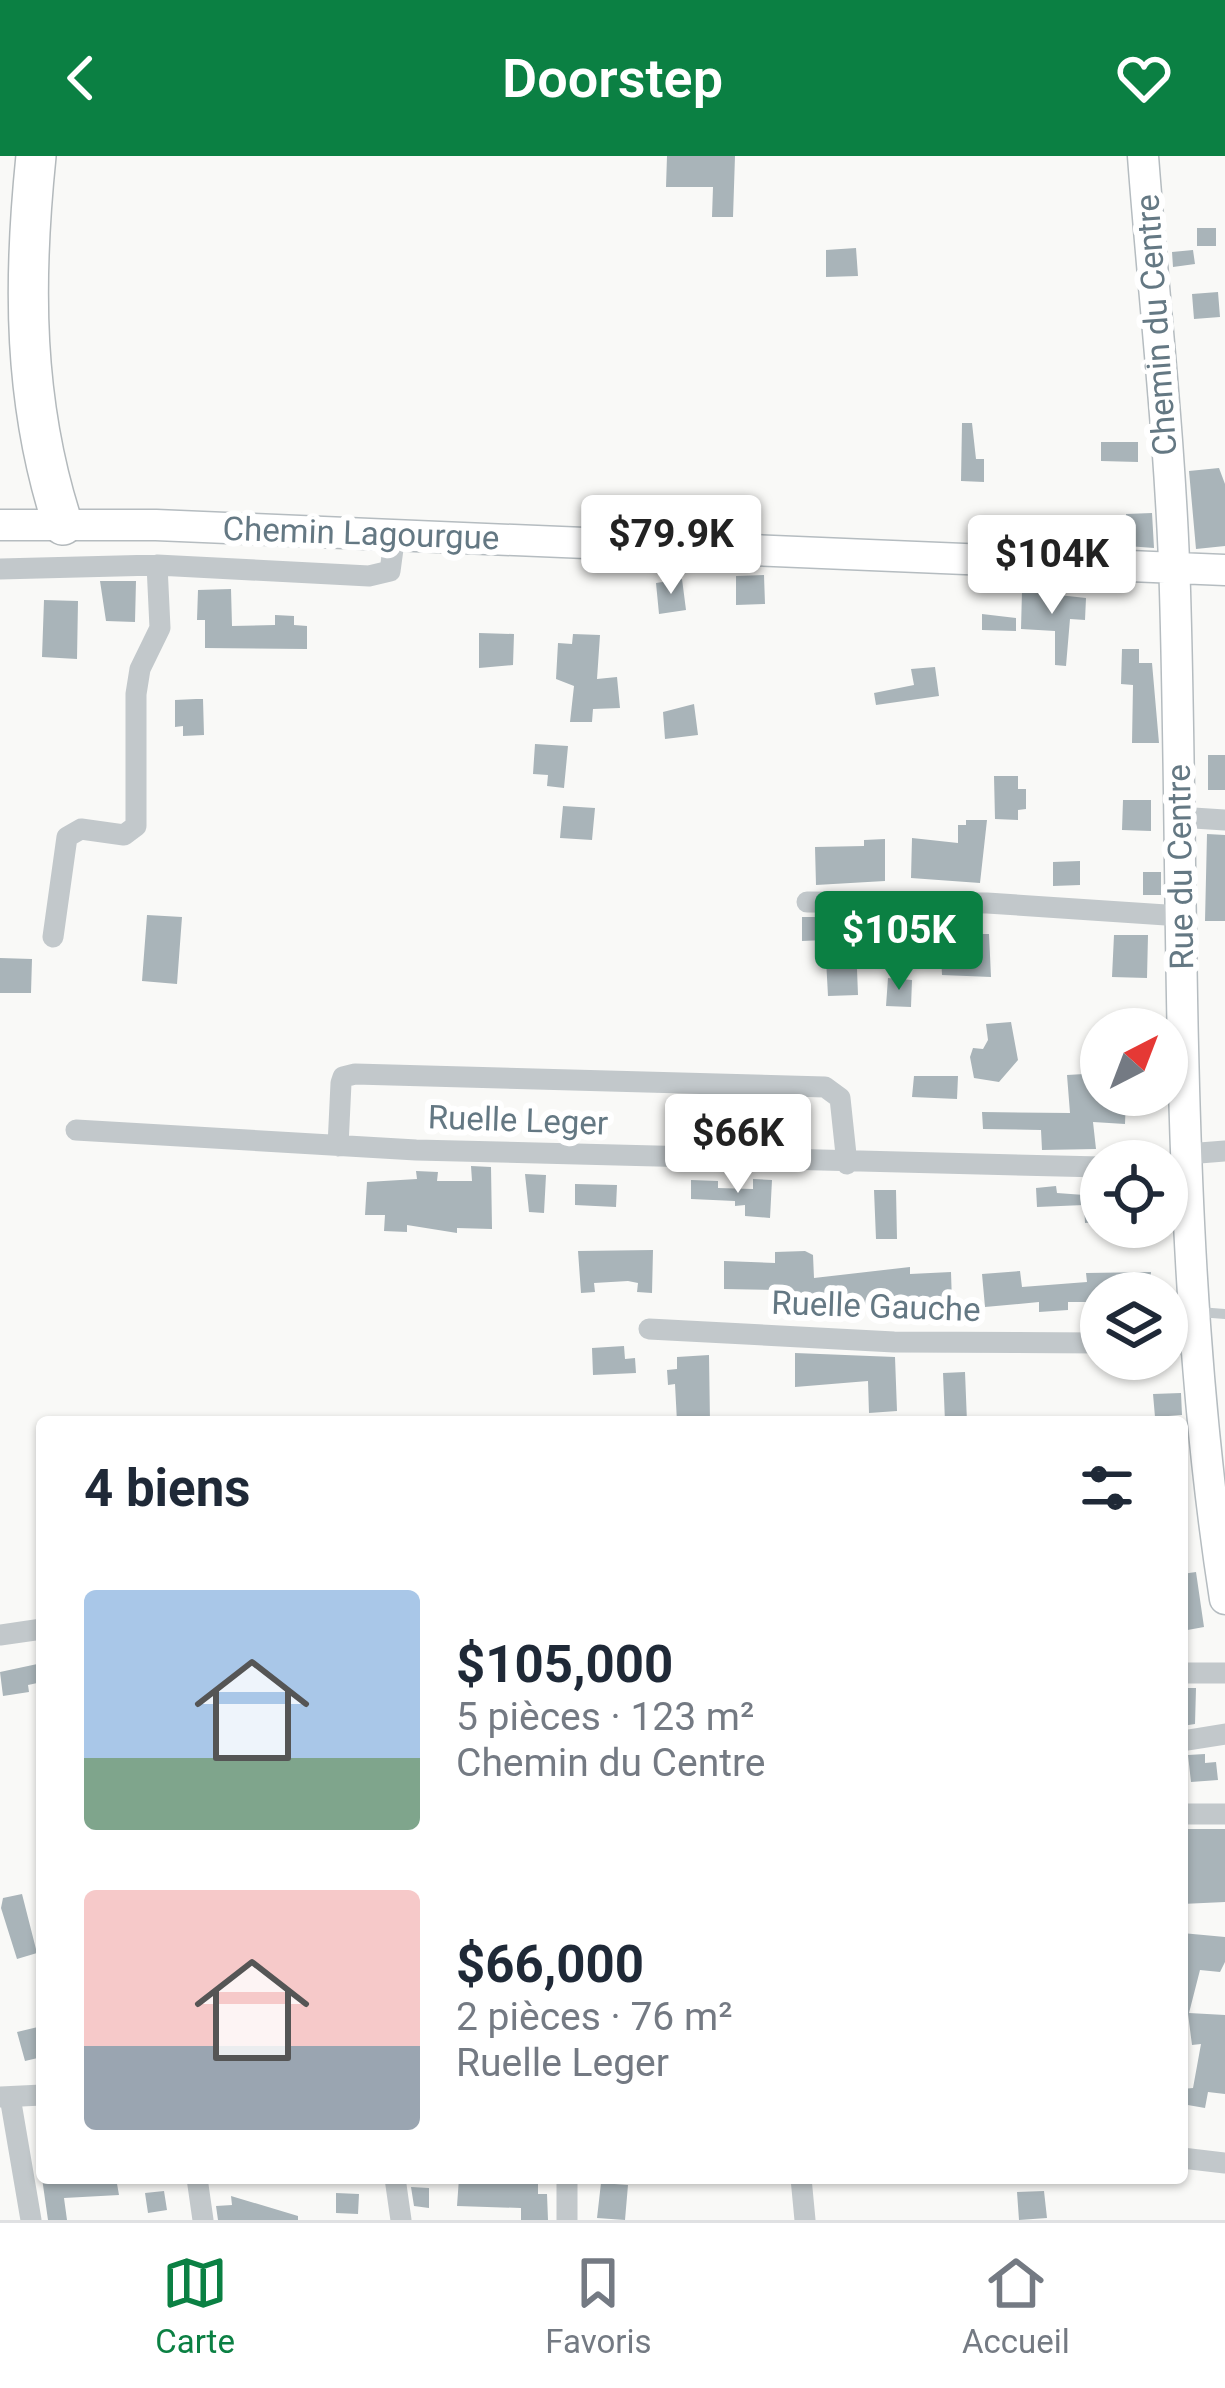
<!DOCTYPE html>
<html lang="fr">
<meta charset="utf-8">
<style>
body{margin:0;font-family:Roboto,sans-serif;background:#f6f6f7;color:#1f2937;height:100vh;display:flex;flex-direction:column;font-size:45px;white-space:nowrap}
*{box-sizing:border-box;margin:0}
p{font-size:39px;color:#747a83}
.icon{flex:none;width:66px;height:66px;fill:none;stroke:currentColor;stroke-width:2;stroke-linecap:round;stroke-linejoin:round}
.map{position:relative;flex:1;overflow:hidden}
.side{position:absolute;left:36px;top:1260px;width:1152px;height:768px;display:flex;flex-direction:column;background:#fff;border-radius:12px;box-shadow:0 3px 9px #0004}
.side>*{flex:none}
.needle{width:78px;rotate:42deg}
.tools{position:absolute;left:1080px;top:852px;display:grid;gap:24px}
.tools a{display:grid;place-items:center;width:108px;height:108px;border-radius:50%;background:#fff;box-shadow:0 3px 9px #0004;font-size:60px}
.price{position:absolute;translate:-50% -102px;padding:0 27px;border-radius:12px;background:#fff;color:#222;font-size:39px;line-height:78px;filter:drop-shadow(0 3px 6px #0008)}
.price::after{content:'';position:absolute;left:50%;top:72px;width:36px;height:27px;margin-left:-18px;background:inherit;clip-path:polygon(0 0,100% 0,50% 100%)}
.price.on{background:#0b8043;color:#fff}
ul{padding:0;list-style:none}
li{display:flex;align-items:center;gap:36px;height:300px;padding:0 48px}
li span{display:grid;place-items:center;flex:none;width:336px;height:240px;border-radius:12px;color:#555}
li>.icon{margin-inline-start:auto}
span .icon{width:144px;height:144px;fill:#fffc;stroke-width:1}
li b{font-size:51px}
h2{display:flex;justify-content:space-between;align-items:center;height:144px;padding:0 48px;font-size:51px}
header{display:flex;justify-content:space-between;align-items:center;height:156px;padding:0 48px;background:#0b8043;color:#fff;font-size:54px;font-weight:600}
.tab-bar{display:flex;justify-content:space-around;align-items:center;height:168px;border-top:3px solid #e0e1e3;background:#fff;font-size:33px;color:#747a83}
.tab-bar a{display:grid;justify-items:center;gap:6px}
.tab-bar .on{color:#0b8043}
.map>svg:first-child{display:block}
.building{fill:#a9b4b9}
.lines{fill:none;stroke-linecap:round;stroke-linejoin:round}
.secondary-casing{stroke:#b5bcc0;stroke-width:33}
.highway-casing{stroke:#b3b9bc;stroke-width:42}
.lane{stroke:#c2c8cb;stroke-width:10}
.street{stroke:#c2c8cb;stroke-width:21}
.secondary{stroke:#fff;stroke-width:30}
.highway{stroke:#fff;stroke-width:39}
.labels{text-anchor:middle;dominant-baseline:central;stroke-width:12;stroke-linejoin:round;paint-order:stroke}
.street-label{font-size:33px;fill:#647883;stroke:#fff}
</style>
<header><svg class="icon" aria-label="back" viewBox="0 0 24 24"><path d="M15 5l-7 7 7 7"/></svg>Doorstep<svg class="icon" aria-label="heart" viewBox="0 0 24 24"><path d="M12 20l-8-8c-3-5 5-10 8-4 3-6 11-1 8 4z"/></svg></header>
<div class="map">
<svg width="1225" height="2064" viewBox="0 0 1225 2064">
<rect width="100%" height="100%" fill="#f9f9f7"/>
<path class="building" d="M667 0H735L733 61H712L713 31H666Z
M1197 72H1216V90H1197Z
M856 92 858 120 826 121V94Z
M1193 94 1195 108 1173 111 1172 96Z
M1218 136 1220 161 1194 163 1192 138Z
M962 267H972L976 303H984V326L961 325Z
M1101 286H1138V306L1101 305Z
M1219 312 1225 328V390L1196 393 1189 315Z
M1152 357 1154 392 1127 390 1126 358Z
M764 419 765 448 736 449V420Z
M682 423 686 454 659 458 656 427Z
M100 425H136L135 466 106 465Z
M231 433 232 470 275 469V459L294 460V469L307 470V493L205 492V464H197L198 434Z
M1022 435 1086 442 1085 464 1070 463 1066 510 1055 509V475L1021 473Z
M44 444 78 445 77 503 42 501Z
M982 458 1016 462V475L982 474Z
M479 477 514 478 513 509 479 512Z
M573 478 600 479 597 523 617 521 620 552 593 553 592 566H570L574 530 556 523 558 487 572 488Z
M1122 493H1139V507H1152L1159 587H1132L1133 529 1121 528Z
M935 511 939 540 876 549 874 537 914 529 911 513Z
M196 543H203L204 579 183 580V570L175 571V544Z
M694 548 698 579 665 583 663 556Z
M535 588 568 590 564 632 547 630 548 619 533 618Z
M1208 599H1225V634H1208Z
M994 620H1018V633H1026V653L1018 654V664L995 663Z
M1123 644H1151V675L1122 674Z
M563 650 595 652 592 684 560 682Z
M966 664H987L980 727 911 722 912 682 958 687V669H966Z
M1207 678 1225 679V765H1205Z
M885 683V725L816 729 815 691 864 690V684Z
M1080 705V729L1053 730V706Z
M1143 716H1161V739H1143Z
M147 759 182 761 177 828 142 825Z
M802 761H855L858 839 828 840 825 784 802 785Z
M883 768H916V783H909V792L883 793Z
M954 778H989L991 821 942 819 941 800H955Z
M1114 779H1148L1147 822 1112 821Z
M0 802 32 803 31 837H0Z
M888 822 912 824 911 851 886 850Z
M1011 866 1018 904 999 926 974 922 970 901 973 892 983 893 988 884 986 868Z
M1101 902V939L1126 940 1125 968 1093 966 1096 993 1042 994 1041 974 983 973 982 956 1070 957 1067 919 1084 918 1083 903Z
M914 920H958L957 943 912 941Z
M471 1010 491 1011 492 1073 457 1072V1077L407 1069V1076L384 1075 385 1059H365L367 1026 417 1023 416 1015 438 1016 437 1025H472Z
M525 1018 546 1019 544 1057 529 1056Z
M753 1023 772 1024 770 1062 745 1060V1049L735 1050V1045L691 1043V1024L718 1025V1032L753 1033Z
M575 1028 617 1029 616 1051 575 1049Z
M1056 1030 1057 1037 1098 1040 1099 1066 1085 1067 1084 1049 1037 1051 1036 1032Z
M874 1034H896L897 1083H876Z
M653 1094 652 1137 637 1136 638 1127 628 1125 594 1127 595 1136 581 1137 578 1095Z
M805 1095 813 1099 814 1122 910 1111V1118L951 1116 952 1147 825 1150 824 1141 777 1142V1134L724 1133V1105L775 1107V1096Z
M1020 1115 1022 1131 1087 1126 1086 1117 1151 1116 1150 1137H1101V1146H1068V1154L1039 1156V1146L985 1151 982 1118Z
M624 1190 625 1203 635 1202 636 1217 593 1219 592 1192Z
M795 1197 895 1201 897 1255 869 1257 868 1225 795 1231Z
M709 1199 710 1266H677L675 1228 668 1229 667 1214 677 1213V1201Z
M1114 1203H1147V1219H1114Z
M965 1216 967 1266H945L943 1217Z
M1181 1237 1182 1259 1155 1261 1153 1238Z
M1196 1416 1204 1471 1182 1475V1418Z
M42 1507V1526L28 1529 29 1536 3 1540 0 1516Z
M1182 1532H1196L1195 1568 1182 1570Z
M1205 1598V1607L1216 1606 1218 1624 1191 1626 1188 1599Z
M1182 1673H1225V1746L1182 1748Z
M22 1738 37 1797 17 1803 1 1752 3 1742Z
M1182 1777 1225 1781V1806L1220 1816 1200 1814 1189 1857 1225 1859V1938L1208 1936 1205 1952 1182 1948V1933L1193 1932 1201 1888 1192 1889 1188 1858 1182 1864Z
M42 1870V1901L25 1905 17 1876Z
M42 2022H116L119 2039 64 2042 67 2064H48Z
M459 2022 538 2025V2038H547L548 2064H521V2052L457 2050Z
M601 2027 628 2029 625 2064 597 2062Z
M411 2031 429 2032V2052L414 2050Z
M164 2035 167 2054 148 2057 145 2037Z
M1044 2035 1047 2062 1019 2064 1017 2036Z
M336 2037 359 2038 358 2058 336 2057Z
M231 2040 298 2060V2064H218L216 2050 232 2049Z"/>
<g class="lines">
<defs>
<path id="secondary" d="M1143 0C1154 145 1171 290 1175 435 1185 771 1173 1110 1225 1443
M0 369H156L1225 414"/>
<path id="highway" d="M36 0C23 127 23 247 63 369"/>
</defs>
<use href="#secondary" class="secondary-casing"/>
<use href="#highway" class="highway-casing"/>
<path class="lane" d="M1199 1156 1225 1158"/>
<path class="street" d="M0 413 157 409 369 420 390 415 395 378
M1178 661 1225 664
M807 746 987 747 1181 760
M53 781 67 681 81 673 124 679 136 670V538L140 513 160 472 157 409
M76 974 416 994 1101 1011
M338 990 341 927 343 921 355 918 825 931 840 942 847 1008
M1187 998 1225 995
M649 1173 894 1186 1101 1187
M1167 1188H1197
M0 1479 42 1473
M1182 1517H1225
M1182 1585 1225 1578
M1182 1658H1225
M1 1941 42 1939
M10 1941 31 2064
M1182 2002 1225 2007
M197 2022 203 2064
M395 2022 401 2064
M801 2022 805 2064
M567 2064V2022"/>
<use href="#secondary" class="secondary"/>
<use href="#highway" class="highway"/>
</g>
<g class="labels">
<g class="street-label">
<text transform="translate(1156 169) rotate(-94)">Chemin du Centre</text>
<text transform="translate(361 377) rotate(2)">Chemin Lagourgue</text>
<text transform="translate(1180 711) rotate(-91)">Rue du Centre</text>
<text transform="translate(518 964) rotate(2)">Ruelle Leger</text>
<text transform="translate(876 1150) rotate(2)">Ruelle Gauche</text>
</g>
</g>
</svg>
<div class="tools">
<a><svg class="needle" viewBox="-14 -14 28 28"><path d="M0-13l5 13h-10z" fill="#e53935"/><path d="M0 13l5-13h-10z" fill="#747a83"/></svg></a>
<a><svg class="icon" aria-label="locate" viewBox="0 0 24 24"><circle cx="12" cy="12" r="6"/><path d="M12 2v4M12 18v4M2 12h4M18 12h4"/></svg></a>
<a><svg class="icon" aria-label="layers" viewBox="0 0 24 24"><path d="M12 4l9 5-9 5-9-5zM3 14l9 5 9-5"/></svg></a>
</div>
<b class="price" style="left:671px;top:441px">$79.9K</b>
<b class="price" style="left:1052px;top:461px">$104K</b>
<b class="price on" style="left:899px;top:837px">$105K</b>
<b class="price" style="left:738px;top:1040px">$66K</b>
<section class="side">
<h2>4 biens<svg class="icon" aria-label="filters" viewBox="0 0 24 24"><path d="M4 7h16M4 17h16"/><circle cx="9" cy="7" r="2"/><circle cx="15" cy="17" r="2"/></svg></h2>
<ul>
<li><span style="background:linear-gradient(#a9c7e8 70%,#7fa58c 0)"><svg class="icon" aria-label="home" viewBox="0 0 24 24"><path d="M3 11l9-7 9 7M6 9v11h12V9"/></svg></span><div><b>$105,000</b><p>5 pièces · 123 m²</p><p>Chemin du Centre</p></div></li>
<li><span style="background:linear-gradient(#f6c9c9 65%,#9aa5b1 0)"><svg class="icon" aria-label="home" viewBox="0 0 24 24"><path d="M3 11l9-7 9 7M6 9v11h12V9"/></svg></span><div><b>$66,000</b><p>2 pièces · 76 m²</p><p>Ruelle Leger</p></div></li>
</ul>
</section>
</div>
<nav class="tab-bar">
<a class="on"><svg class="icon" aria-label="map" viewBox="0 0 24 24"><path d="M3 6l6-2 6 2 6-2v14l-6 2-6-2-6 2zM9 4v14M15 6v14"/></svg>Carte</a>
<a><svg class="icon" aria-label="saved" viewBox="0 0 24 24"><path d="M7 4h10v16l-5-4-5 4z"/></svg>Favoris</a>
<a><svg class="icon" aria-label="home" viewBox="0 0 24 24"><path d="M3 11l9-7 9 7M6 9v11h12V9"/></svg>Accueil</a>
</nav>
